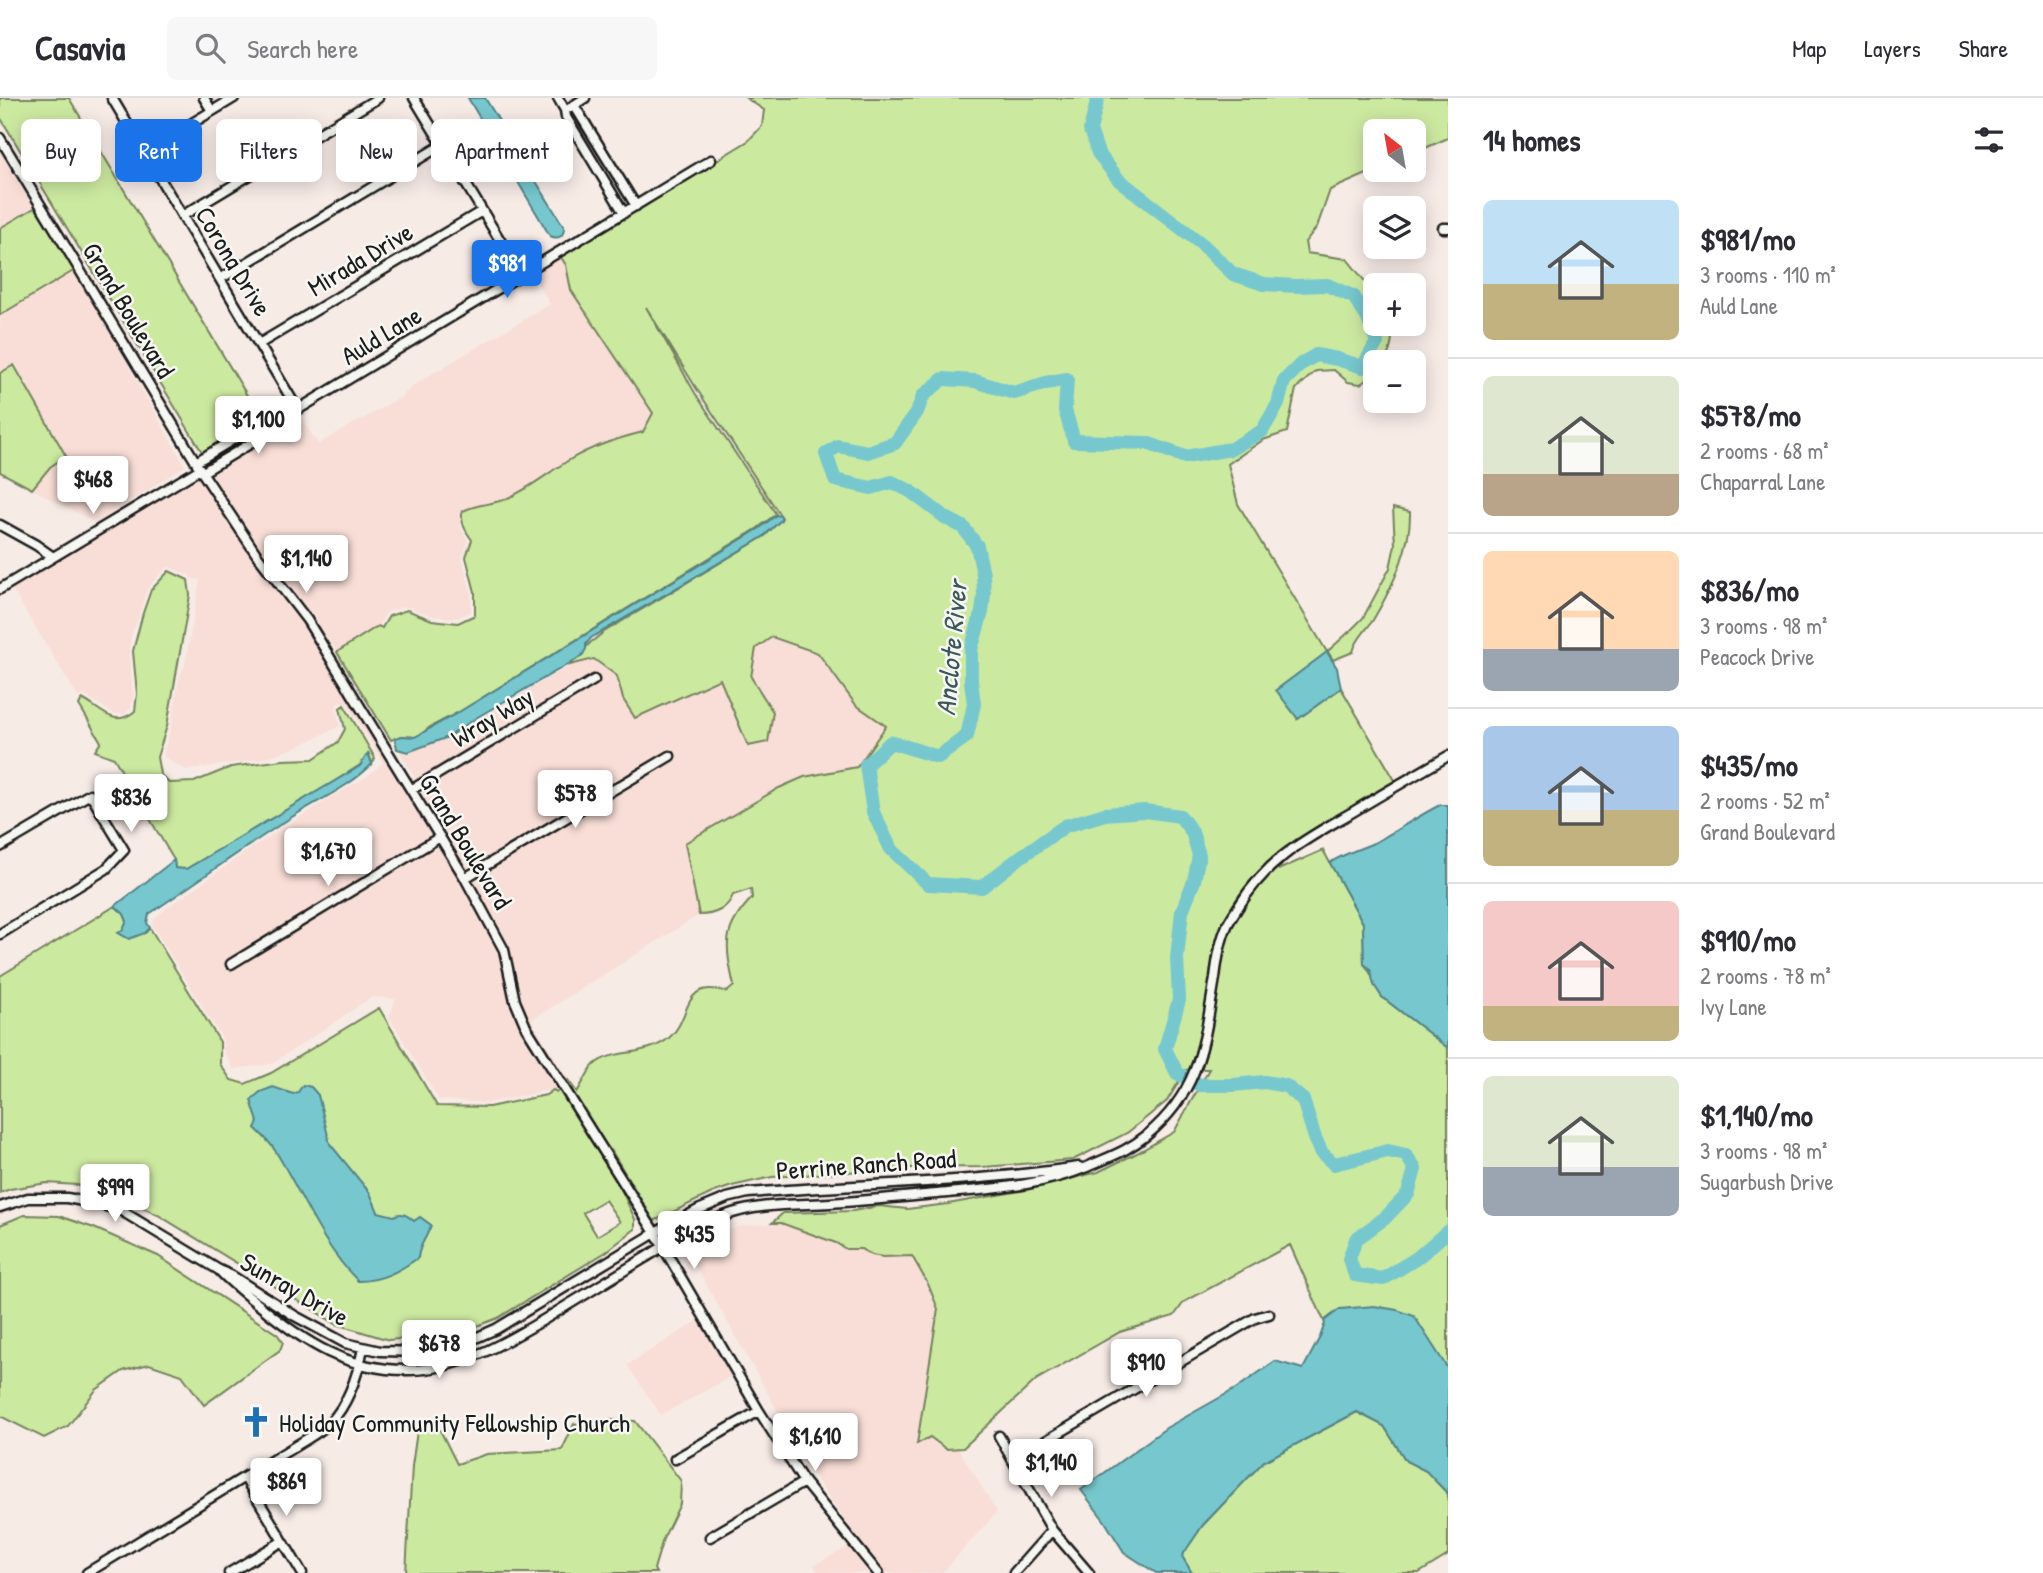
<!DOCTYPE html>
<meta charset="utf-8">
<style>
body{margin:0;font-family:"Patrick Hand",sans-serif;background:#f7f7f7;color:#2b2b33;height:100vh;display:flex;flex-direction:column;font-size:26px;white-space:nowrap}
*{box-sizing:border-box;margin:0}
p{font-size:23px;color:#7c7c81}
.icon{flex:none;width:38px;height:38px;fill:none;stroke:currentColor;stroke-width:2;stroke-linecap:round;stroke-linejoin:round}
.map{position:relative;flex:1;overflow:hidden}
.drawer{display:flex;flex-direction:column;background:#fff;width:595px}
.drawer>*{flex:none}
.hud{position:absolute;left:21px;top:21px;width:665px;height:63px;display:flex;gap:14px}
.needle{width:46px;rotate:329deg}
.tools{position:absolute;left:1363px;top:21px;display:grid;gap:14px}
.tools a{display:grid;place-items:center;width:63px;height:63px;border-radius:10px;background:#fff;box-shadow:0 4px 18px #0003;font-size:35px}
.price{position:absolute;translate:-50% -60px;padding:0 16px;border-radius:7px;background:#fff;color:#222;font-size:23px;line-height:46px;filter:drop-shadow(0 2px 4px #0008)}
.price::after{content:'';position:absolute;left:50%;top:42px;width:21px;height:16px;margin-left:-10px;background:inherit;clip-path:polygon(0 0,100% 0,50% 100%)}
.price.selected{background:#1a73e8;color:#fff}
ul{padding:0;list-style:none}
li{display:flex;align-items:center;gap:21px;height:175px;padding:0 35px}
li+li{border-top:2px solid #e1e1e2}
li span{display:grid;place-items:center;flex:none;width:196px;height:140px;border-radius:10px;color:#555}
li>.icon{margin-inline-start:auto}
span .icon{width:84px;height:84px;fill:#fffc;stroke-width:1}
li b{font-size:30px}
h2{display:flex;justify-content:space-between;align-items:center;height:84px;padding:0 35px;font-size:30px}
.tag{padding:0 24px;border-radius:10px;background:#fff;box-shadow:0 4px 18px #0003;font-size:24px;line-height:63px}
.tag.selected{background:#1a73e8;color:#fff}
header{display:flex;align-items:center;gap:42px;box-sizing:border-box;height:98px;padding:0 35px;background:#fff;border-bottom:2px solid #e1e1e2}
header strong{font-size:33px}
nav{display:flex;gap:38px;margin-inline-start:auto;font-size:24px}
.search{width:490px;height:63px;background:#f7f7f7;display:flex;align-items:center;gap:18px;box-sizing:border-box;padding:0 24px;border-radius:10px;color:#7c7c81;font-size:26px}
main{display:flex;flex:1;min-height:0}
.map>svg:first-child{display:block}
.built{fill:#f8ded7}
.green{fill:#cce9a0;stroke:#74825e;stroke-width:2;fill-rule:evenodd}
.water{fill:#77c8ce;stroke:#538387;stroke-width:2}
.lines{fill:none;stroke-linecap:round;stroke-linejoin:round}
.river{stroke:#77c8ce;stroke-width:14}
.minor-casing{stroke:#1c1c1c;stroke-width:13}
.minor{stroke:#f6f6f2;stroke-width:8}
.labels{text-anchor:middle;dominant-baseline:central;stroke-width:5;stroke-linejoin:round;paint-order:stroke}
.street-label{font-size:26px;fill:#1c1c1c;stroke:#f6f6f2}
.poi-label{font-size:26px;fill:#1c1c1c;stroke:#f6f6f2;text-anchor:start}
.water-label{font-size:28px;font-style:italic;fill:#3c585a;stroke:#f6f6f2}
</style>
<header>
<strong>Casavia</strong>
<div class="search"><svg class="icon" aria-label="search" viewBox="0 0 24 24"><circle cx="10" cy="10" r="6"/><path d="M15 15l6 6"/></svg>Search here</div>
<nav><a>Map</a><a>Layers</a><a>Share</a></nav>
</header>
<main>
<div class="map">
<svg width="1448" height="1475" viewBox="0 0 1448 1475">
<rect width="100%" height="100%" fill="#f7ebe6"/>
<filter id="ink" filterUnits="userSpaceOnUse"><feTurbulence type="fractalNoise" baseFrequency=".0143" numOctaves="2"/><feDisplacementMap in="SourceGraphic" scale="14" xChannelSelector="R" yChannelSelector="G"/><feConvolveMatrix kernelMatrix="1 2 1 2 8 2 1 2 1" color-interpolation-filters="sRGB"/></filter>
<g filter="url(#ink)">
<path class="built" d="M0 51 30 102 36 109 0 130Z
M560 158 566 167 571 192 653 315 643 334 621 339 497 406 473 408 463 413 460 428 468 443 462 460 471 494V514L457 520 433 518 405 508 387 514 378 528 337 554 261 455 210 375 301 319 318 346 401 299 415 286 550 206 532 176Z
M75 172 185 368 96 425 32 391 50 369 66 358 0 275V217Z
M197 373 255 460 304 524 461 782 500 853 511 904 522 930 560 991 556 994 553 992 544 993 488 1005 439 1002 389 919 396 901 372 899 272 966 234 971 223 953V942L152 827 154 821 168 809 253 749 333 698 365 680 383 665 347 605 342 603 337 606 336 611 340 628 292 651 261 661 186 672 164 659V653L171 629 180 577 185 567 200 482 192 481 190 478 170 469 166 470 147 491 136 527 132 533 129 553 133 596 131 610 124 616H114L84 597 78 599 12 491 6 489Z
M772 539 818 555 856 607 887 628 857 669 804 679 779 690 685 745 699 817 531 922 569 982 565 985 529 927 519 902 508 851 501 835 399 652 408 654 448 639 570 567 594 561 617 578 623 601 635 620 720 581 748 647 773 614 751 579 756 550Z
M781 1125 836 1145 846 1151H861L872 1157 883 1159 912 1158 928 1186 938 1211 917 1345 930 1339 946 1351 958 1350 997 1414 942 1475H881L815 1379 689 1156V1152L695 1146 740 1128Z
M701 1221 734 1277 661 1317 627 1267Z
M850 1448 873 1475H818L814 1467Z"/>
<path class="green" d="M0 0H69L260 319 202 354 0 19Z
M746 0H1448V40L1414 55V33H1376V72L1330 92 1317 129 1305 144 1307 155 1347 161 1375 196 1376 226H1390C1394 240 1392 252 1384 264H1376L1375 277 1360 286 1348 284 1334 272 1316 273 1296 291 1287 334 1263 342 1228 366 1238 406 1327 554 1350 533 1363 520 1390 470 1395 447 1393 410 1410 414C1411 451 1392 490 1373 522 1366 533 1356 541 1353 554L1333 562 1328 554 1298 620 1341 590 1396 684C1332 721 1256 753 1224 824 1220 832 1219 842 1217 850 1207 891 1205 932 1191 971L1186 972 1167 1003 1127 1035 1073 1062 983 1069 907 1070 772 1079 732 1088 712 1095 654 1123 611 1052 608 1053 565 985 568 982 577 994C582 987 589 971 594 967 610 951 646 959 669 940 692 921 681 879 727 894L734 888C725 847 722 831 752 800L751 791 733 797C728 811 714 817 699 817L685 745 779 690 804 679 857 669 886 628 856 607 818 555 772 539 756 550 751 579 773 614 768 644 748 648 720 581 635 620 623 601 617 578 594 561 570 567 590 545 604 534 765 438 782 420 698 293 646 209 695 295 776 416 758 430 459 614 430 629 420 637 415 639 402 638 391 642 337 554 378 528 382 530 389 518 407 512 432 522 458 525 475 517V494L466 459 472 442C466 434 459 423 463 413 479 405 495 407 510 399 532 389 550 373 571 361 593 348 619 340 643 334L653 315 571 192 566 167 560 158 748 43 762 28 764 12Z
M36 109 75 172 0 217V130Z
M14 267 66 358 50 369 32 391 0 374V275Z
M169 473 188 482 190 497 167 628 157 659 160 676 169 685 194 684 231 669 283 662 313 661 338 644 345 631 340 610 344 607 375 660 372 666 369 656 360 667 321 692 186 771H175L174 762 114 660 95 653 101 644 79 607 82 601C102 611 114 631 135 613L137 596 133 553 143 515 151 492Z
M1323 752 1363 825 1364 866C1373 875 1375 889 1382 899L1448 950V1271L1340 1211 1324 1223 1290 1147 1184 1204 1174 1218 1120 1234 1036 1282 963 1350 946 1351 930 1339 917 1346 938 1211 928 1186 912 1158 883 1159 872 1157 861 1151H846L836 1145 781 1125H772L783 1115 853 1113 879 1108 907 1111 948 1106 1026 1092 1098 1074 1137 1055 1174 1034 1209 971H1201C1209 951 1211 929 1214 907 1218 882 1222 857 1230 832 1239 805 1269 775 1290 757L1278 772Z
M115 808 124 816 127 823 123 832 145 835 150 830 220 944V966L231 982 245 986 271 975 379 910 437 1008 489 1009 546 997 553 992 557 994 560 991 621 1091 635 1121V1131L606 1154 498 1220 467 1232 449 1236 389 1242 336 1226 158 1117 111 1095 77 1087 47 1085 10 1091 0 1095V878ZM605 1102 620 1124 597 1138 583 1115Z
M24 1117 59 1118 94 1130 158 1158 277 1236 283 1244 280 1252 204 1307 182 1277 149 1266 123 1273 96 1292 68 1328 44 1340 0 1318V1127Z
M1357 1314 1384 1328 1406 1363 1426 1373 1448 1396V1457L1419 1475H1192L1181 1458 1203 1427 1264 1363Z
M610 1322 635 1323 681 1383 680 1406 663 1441 654 1471 656 1475H406L412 1368 417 1333 440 1332 457 1366 487 1356 562 1352 574 1326Z"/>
<path class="water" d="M468 0H485L564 129C564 138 559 142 550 138Z
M776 417 781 418V422L763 439 591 540 586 546V551L582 558 476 620 448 639 408 654 397 651 395 640 402 638 415 639 459 614 760 430Z
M1327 554 1337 570 1341 590 1298 621 1276 592Z
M368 655 372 666C350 689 318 702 292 719 243 750 197 784 149 816L147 825 150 830 145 835 129 841 118 835 123 832 127 823 124 816 115 808 174 762 175 770 186 771 360 668Z
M1440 707H1448V950L1382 899 1374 887 1370 871 1364 866 1363 825 1330 765C1344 755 1361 751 1376 744 1398 732 1418 718 1440 707Z
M303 987 311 989 318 997 330 1046 370 1095 378 1114 394 1118C402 1113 408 1118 414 1123L420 1119 431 1127C427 1140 419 1146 418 1160 399 1173 382 1183 358 1183 321 1147 303 1097 276 1054 271 1045 262 1037 255 1030L258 1024 251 1002 260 994 273 989 293 996 298 994Z
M1374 1208 1397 1212 1414 1218 1448 1271V1396L1426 1373 1406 1363 1384 1328 1357 1314 1264 1363 1203 1427 1182 1458 1192 1475H1156L1124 1454 1104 1422 1081 1392 1166 1330 1237 1290 1275 1263 1303 1271 1320 1239 1325 1225 1324 1223 1340 1211Z"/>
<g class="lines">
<path class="river" d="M1098 0 1090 32 1098 55 1119 82 1203 147 1233 176 1264 186 1295 188 1327 187 1354 199 1367 219 1377 244 1363 269 1337 261 1316 257 1301 266 1284 283 1278 306 1262 333 1231 351 1185 359 1147 345 1074 343 1065 312 1067 281 1046 285 1014 295 975 283 943 281 923 298 917 314 895 345 868 354 838 348 826 356 835 382 871 390 892 384 910 393 946 420 963 429 977 448 983 476 984 496 982 514 971 552V583L974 606 967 638 938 659 891 644 866 667 873 714 891 751 928 786 982 789 1019 760 1065 728 1105 716 1145 713 1180 718 1192 734 1199 757 1194 783 1182 813 1177 860 1179 902 1165 951 1177 975 1200 987H1233L1265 984 1286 988 1303 1002 1315 1040 1322 1055 1334 1066 1388 1053 1406 1057 1415 1071 1408 1096 1385 1120 1356 1141 1349 1161 1355 1177 1383 1181 1417 1160 1448 1133"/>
<defs>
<path id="minor" d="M112 0 298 312
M204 0 212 13
M414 0 521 177
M558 0 565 12 566 19 624 115
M574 7 636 108
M571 9 585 0
M0 40 200 371 257 457 307 522 465 780 504 852 515 903 526 929 655 1135 759 1313 804 1384 878 1475
M144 54 234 0
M182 118 378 0
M1443 130H1448
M220 181 442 47
M259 246 482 113
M196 364 277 315 289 317
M203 374 283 326 289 317 711 62
M0 427 36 447 53 459
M0 491 200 371
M411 692 594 582
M0 749 90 696 124 752 106 771 0 836
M465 780 670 658
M231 866 440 739
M0 1109 28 1100H67L99 1106 120 1112 219 1172 232 1178 295 1218 345 1245 380 1253 424 1254 464 1245 496 1231 655 1135 698 1112 727 1100 748 1095C858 1086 970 1085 1079 1069
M219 1172C231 1185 245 1196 259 1207 305 1245 348 1273 410 1272 460 1271 503 1246 545 1221 578 1201 610 1181 643 1161 669 1145 695 1128 724 1118 757 1105 795 1107 830 1105 866 1103 901 1099 937 1096 988 1091 1039 1089 1087 1069 1111 1058 1126 1054 1147 1037 1201 992 1204 944 1215 880 1217 863 1220 843 1227 828 1230 821 1235 814 1239 808 1270 758 1307 741 1356 712 1386 694 1417 676 1448 658
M999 1338 1052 1432 1089 1475
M675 1361 759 1313
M1013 1362 1255 1220 1269 1216
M245 1380 302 1475
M710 1439 804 1384
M87 1475 307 1341C315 1336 323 1331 330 1325 349 1305 358 1276 363 1250
M229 1475 283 1443
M1014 1475 1052 1432"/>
</defs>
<use href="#minor" class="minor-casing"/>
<use href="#minor" class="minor"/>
</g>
</g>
<defs>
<symbol id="church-bare" viewBox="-9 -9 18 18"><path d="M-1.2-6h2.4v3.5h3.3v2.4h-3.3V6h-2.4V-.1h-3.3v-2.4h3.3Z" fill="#1f6fb2" stroke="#f6f6f2" stroke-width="2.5" paint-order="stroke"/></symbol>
</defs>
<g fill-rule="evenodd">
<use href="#church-bare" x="234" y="1302" width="44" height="44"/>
</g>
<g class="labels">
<g class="street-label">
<text transform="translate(360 161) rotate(-31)">Mirada Drive</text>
<text transform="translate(234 163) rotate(59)">Corona Drive</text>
<text transform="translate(129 212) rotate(59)">Grand Boulevard</text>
<text transform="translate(381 237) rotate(-31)">Auld Lane</text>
<text transform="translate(492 619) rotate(-31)">Wray Way</text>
<text transform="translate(466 743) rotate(59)">Grand Boulevard</text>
<text transform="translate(866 1066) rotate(-4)">Perrine Ranch Road</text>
<text transform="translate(295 1191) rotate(30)">Sunray Drive</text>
</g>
<g class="poi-label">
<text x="279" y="1324">Holiday Community Fellowship Church</text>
</g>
<g class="water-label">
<text transform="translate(951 550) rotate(-85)">Anclote River</text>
</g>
</g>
</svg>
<div class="tools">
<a><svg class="needle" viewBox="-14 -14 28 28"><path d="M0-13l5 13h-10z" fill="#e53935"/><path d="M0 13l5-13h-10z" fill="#7c7c81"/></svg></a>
<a><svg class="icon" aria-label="layers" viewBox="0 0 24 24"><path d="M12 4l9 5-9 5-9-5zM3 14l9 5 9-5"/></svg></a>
<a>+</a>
<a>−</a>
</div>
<b class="price selected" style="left:507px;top:202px">$981</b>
<b class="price" style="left:258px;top:358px">$1,100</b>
<b class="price" style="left:93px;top:418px">$468</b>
<b class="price" style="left:306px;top:497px">$1,140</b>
<b class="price" style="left:575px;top:732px">$578</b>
<b class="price" style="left:131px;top:736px">$836</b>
<b class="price" style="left:328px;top:790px">$1,670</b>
<b class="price" style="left:115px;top:1126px">$999</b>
<b class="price" style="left:694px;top:1173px">$435</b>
<b class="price" style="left:439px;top:1282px">$678</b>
<b class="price" style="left:1146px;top:1301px">$910</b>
<b class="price" style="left:815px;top:1375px">$1,610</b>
<b class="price" style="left:1051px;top:1401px">$1,140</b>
<b class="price" style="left:286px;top:1420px">$869</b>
<div class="hud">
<a class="tag">Buy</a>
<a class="tag selected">Rent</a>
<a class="tag">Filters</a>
<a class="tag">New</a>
<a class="tag">Apartment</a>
</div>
</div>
<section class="drawer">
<h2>14 homes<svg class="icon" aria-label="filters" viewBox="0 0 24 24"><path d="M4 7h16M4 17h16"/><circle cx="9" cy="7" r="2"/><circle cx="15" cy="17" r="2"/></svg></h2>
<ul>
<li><span style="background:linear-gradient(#bfe0f5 60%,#c2b280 0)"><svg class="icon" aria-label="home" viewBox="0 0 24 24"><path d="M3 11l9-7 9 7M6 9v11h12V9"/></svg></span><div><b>$981/mo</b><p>3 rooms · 110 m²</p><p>Auld Lane</p></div></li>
<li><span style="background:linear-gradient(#dfe7d0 70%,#b9a48a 0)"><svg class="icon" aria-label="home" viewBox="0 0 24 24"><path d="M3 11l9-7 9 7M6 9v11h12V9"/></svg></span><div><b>$578/mo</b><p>2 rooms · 68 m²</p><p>Chaparral Lane</p></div></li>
<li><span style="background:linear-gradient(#ffd9b3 70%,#9aa5b1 0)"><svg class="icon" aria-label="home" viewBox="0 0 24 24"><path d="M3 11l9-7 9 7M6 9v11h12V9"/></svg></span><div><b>$836/mo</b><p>3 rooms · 98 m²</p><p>Peacock Drive</p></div></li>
<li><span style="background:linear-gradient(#a9c7e8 60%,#c2b280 0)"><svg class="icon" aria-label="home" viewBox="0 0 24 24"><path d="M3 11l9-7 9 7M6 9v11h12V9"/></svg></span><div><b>$435/mo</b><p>2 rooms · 52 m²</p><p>Grand Boulevard</p></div></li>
<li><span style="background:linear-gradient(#f6c9c9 75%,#c2b280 0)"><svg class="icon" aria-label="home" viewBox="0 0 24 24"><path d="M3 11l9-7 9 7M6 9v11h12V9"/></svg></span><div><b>$910/mo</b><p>2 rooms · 78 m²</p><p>Ivy Lane</p></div></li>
<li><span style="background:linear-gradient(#dfe7d0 65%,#9aa5b1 0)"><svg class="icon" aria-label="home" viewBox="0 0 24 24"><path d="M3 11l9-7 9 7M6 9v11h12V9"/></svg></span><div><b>$1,140/mo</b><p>3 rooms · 98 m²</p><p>Sugarbush Drive</p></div></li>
</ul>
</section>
</main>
